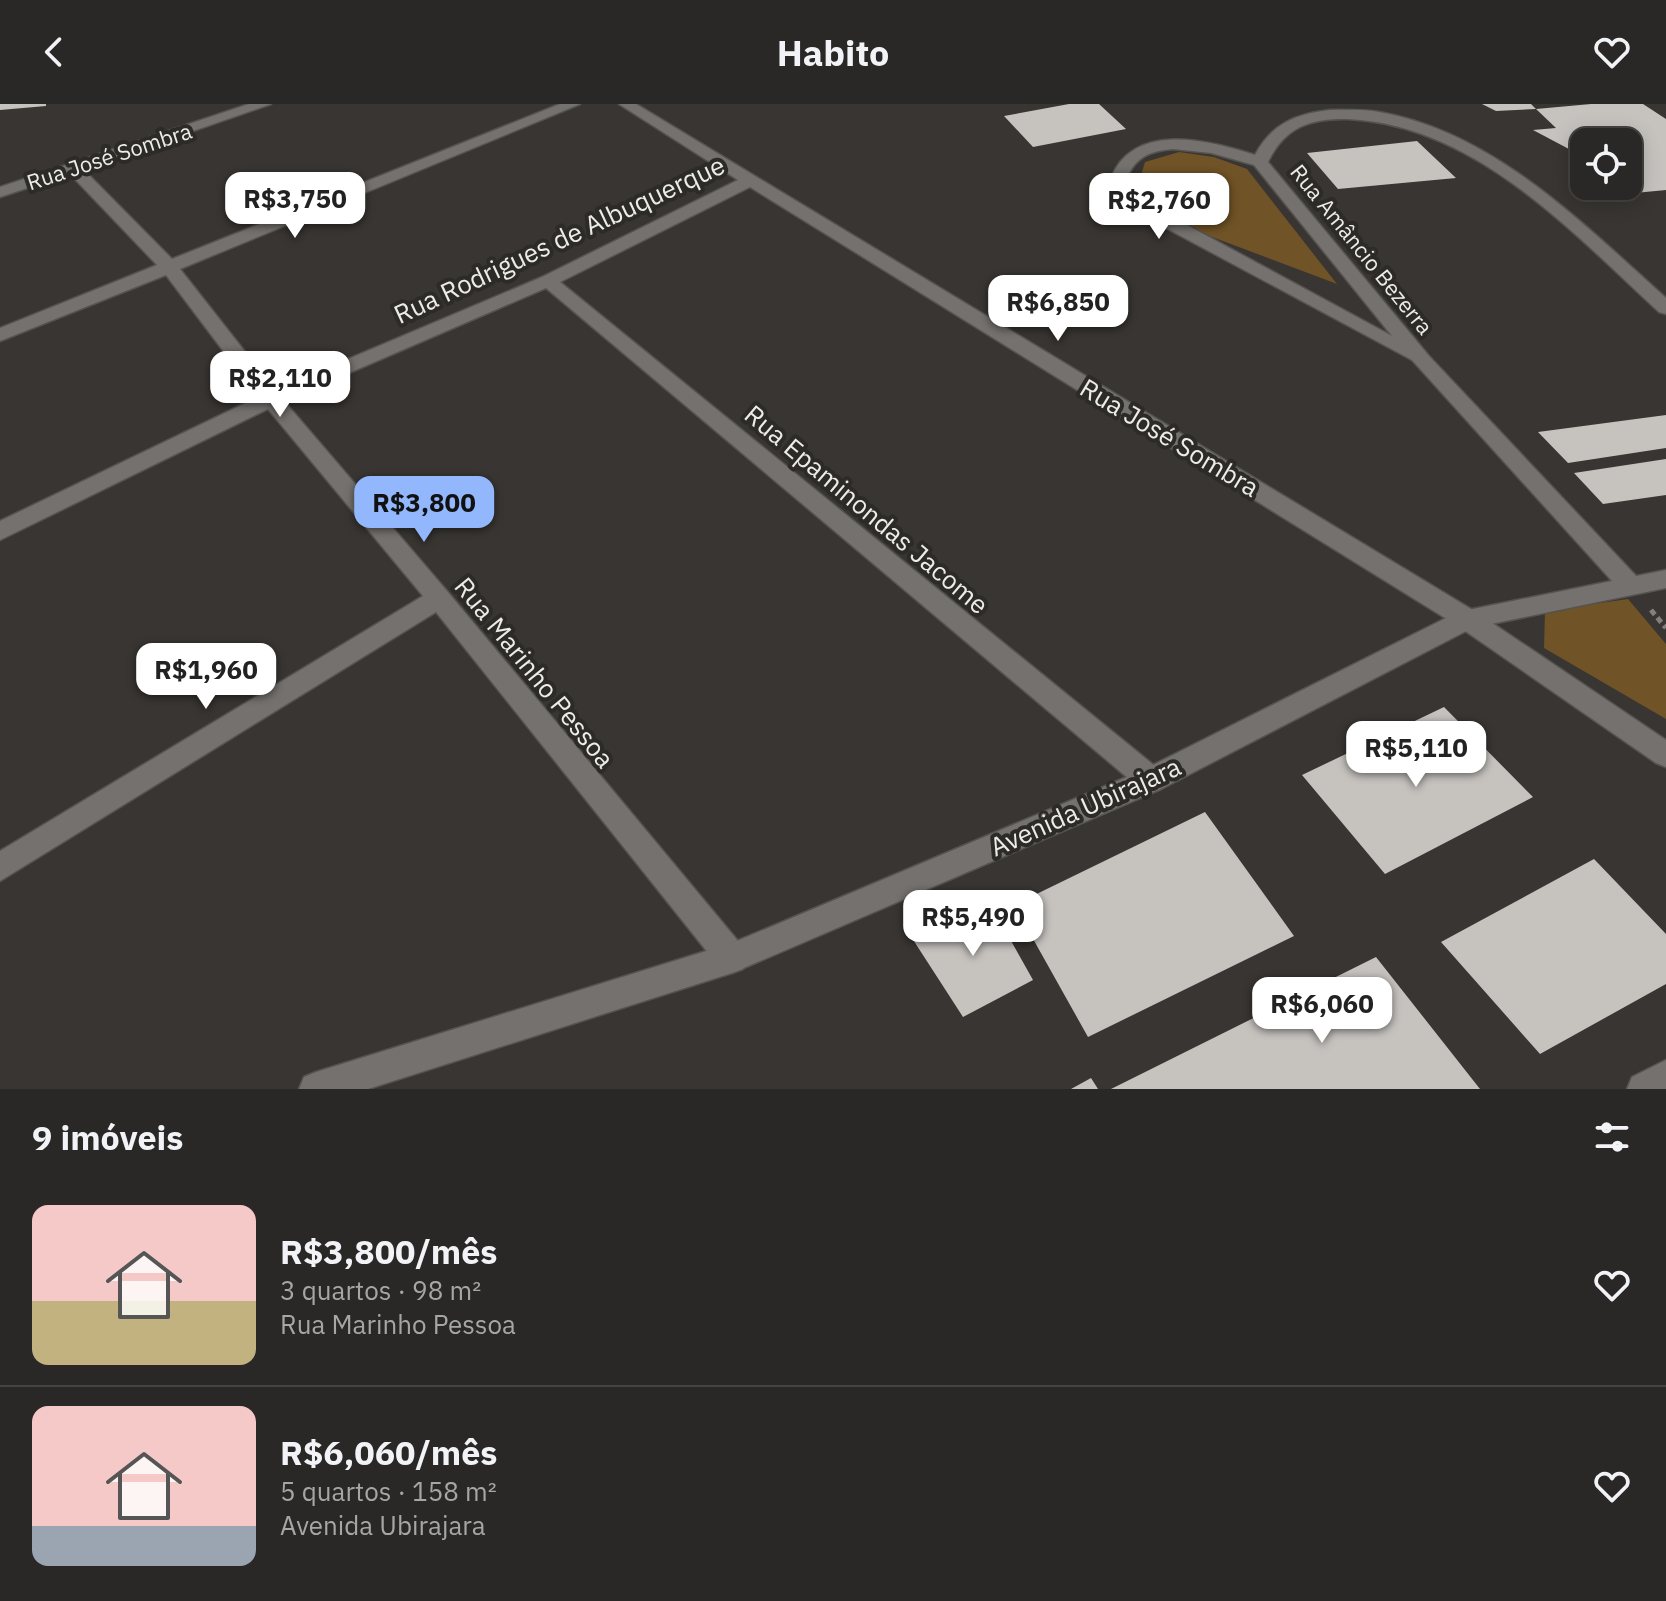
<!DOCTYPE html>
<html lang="pt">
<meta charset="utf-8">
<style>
body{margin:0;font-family:"IBM Plex Sans",sans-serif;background:#32302e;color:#f1f3f6;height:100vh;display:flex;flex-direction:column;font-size:30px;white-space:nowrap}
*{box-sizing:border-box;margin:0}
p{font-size:26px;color:#a5a6a7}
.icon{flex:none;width:44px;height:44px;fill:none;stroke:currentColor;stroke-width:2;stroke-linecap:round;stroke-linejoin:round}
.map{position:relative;height:985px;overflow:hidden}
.details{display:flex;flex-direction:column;background:#2a2826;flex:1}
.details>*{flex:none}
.tools{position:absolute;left:1570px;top:24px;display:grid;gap:16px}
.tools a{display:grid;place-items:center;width:72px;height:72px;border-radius:16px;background:#2a2826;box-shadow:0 4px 20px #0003,0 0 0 2px #464443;font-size:40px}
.price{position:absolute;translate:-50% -68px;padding:0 18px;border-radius:16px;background:#fff;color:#222;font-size:26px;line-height:52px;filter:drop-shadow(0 2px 4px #0008)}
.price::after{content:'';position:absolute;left:50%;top:48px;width:24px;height:18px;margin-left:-12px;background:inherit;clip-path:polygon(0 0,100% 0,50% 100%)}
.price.active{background:#92b7fd;color:#111}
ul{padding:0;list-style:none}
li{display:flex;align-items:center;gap:24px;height:200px;padding:0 32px}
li+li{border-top:2px solid #464443}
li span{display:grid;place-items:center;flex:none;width:224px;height:160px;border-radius:16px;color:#555}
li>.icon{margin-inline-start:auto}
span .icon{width:96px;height:96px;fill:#fffc;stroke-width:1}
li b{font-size:34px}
h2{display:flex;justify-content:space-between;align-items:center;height:96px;padding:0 32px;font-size:34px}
header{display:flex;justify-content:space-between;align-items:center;height:104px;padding:0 32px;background:#2a2826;font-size:36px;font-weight:700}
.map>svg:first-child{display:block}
.green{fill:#705326}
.building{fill:#c6c3bf}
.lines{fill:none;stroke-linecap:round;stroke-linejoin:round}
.minor-casing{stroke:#555350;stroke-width:3}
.tertiary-casing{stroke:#555350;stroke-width:3}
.path{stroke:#83807d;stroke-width:5;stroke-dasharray:6 4;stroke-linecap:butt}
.minor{fill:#74716e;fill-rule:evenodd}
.tertiary{fill:#74716e;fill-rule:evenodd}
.labels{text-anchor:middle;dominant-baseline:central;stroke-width:8;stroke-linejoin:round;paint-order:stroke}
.far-street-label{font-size:22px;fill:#eeecea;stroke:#2d2b28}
.street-label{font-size:26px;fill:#eeecea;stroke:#2d2b28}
</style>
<header><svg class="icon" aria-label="back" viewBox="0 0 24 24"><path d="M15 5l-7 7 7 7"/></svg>Habito<svg class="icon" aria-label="heart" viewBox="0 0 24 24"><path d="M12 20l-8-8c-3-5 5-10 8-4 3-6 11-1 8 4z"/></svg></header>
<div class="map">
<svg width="1666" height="985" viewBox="0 0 1666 985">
<rect width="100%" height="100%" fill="#383532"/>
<path class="green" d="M1179 48 1214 53 1247 65 1337 180 1191 125 1152 98 1139 78 1145 58Z
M1628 495 1666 540V615L1544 544 1545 507Z"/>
<path class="building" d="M0 0H46V2L0 6Z
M1069 0H1099L1126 25 1033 43 1004 12Z
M1482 0H1531L1536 5 1496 7Z
M1591 0H1643L1666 15V86L1635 89 1625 82H1628V38H1584V53L1533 26 1556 24 1536 5Z
M1417 37 1456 74 1338 85 1307 49Z
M1666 311V344L1568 359 1538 328Z
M1666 355V391L1603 400 1574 369Z
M1444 603 1533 693 1385 770 1302 671Z
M1205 708 1294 832 1088 933 1014 801Z
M1594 755 1666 830V880L1540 950 1441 838Z
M988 796 1033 876 963 913 910 831Z
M1376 853 1480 985H1111Z
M1091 974 1098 985H1071Z"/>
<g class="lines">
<defs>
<path id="minor" d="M249 0H271L83 65 172 155 560 0H580L180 165 275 286 542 173 738 76 619 0H636L1476 508 1666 636V663L1656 659 1458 522 750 83 560 178 1161 667 1165 676 1161 685 1151 688 1141 685 546 184 284 297 447 487 743 843 747 854 743 865 732 869 721 865 436 508 0 777V747L423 492 268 305 0 436V417L258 293 166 171 0 237V224L157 161 70 70 0 93V83Z
M1330 6C1346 6 1363 5 1379 8 1494 28 1583 120 1666 194V210L1659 208C1571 127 1475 21 1348 15 1310 14 1285 23 1268 58L1429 252 1638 474 1642 481 1638 488 1630 490 1622 488 1412 256 1151 116 1124 96 1111 74C1134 17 1209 36 1255 51 1272 19 1296 10 1330 6ZM1173 45 1211 49 1254 61 1392 232 1163 108 1136 89 1127 74C1136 52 1151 47 1173 45Z
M1666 956V985H1627L1632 973Z"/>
<path id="tertiary" d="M1666 466V484L1472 524 1161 685 732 869 368 985H299L304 973 316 968 732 839 1141 667 1458 508Z"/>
</defs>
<use href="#minor" class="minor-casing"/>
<use href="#tertiary" class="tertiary-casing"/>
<path class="path" d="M1651 506 1666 524"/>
<use href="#minor" class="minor"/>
<use href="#tertiary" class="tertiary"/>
</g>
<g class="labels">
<g class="far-street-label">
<text transform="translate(109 52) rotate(-18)">Rua José Sombra</text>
<text transform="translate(1362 145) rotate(51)">Rua Amâncio Bezerra</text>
</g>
<g class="street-label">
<text transform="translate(559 135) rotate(-25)">Rua Rodrigues de Albuquerque</text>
<text transform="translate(1170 333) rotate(31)">Rua José Sombra</text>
<text transform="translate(867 405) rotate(40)">Rua Epaminondas Jacome</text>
<text transform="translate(535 568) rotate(51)">Rua Marinho Pessoa</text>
<text transform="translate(1085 702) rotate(-24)">Avenida Ubirajara</text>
</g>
</g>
</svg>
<div class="tools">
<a><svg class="icon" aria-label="locate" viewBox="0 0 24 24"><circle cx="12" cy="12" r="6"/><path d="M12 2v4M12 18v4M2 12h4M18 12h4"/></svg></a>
</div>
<b class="price" style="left:295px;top:136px">R$3,750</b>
<b class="price" style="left:1159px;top:137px">R$2,760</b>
<b class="price" style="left:1058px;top:239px">R$6,850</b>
<b class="price" style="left:280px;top:315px">R$2,110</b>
<b class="price active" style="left:424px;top:440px">R$3,800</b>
<b class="price" style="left:206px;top:607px">R$1,960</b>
<b class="price" style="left:1416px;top:685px">R$5,110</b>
<b class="price" style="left:973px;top:854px">R$5,490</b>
<b class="price" style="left:1322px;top:941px">R$6,060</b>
</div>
<section class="details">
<h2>9 imóveis<svg class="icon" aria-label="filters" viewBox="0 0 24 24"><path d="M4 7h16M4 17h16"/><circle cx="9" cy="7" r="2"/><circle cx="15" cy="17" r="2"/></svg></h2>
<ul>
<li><span style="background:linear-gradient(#f6c9c9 60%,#c2b280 0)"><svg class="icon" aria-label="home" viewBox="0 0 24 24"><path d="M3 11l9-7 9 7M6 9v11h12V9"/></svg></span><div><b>R$3,800/mês</b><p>3 quartos · 98 m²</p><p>Rua Marinho Pessoa</p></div><svg class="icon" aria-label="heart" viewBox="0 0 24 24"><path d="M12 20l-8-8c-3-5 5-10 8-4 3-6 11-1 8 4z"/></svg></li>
<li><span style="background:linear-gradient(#f6c9c9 75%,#9aa5b1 0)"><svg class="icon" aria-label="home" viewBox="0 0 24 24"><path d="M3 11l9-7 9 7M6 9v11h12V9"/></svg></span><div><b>R$6,060/mês</b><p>5 quartos · 158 m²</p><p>Avenida Ubirajara</p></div><svg class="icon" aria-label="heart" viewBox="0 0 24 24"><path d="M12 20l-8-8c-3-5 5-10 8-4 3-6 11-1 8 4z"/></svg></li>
</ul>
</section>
